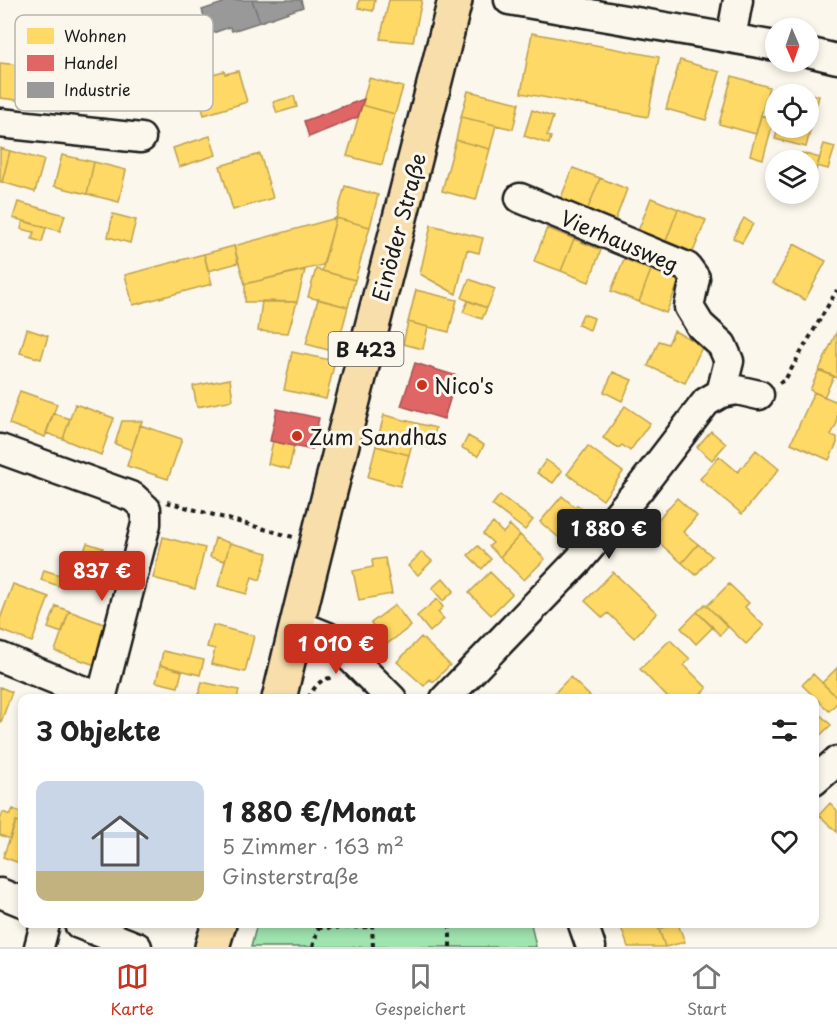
<!DOCTYPE html>
<html lang="de">
<meta charset="utf-8">
<style>
body{margin:0;font-family:"Playpen Sans",sans-serif;background:#f2f2f2;color:#222;height:100vh;display:flex;flex-direction:column;font-size:22px;white-space:nowrap}
*{box-sizing:border-box;margin:0}
p{font-size:20px;color:#767676}
.icon{flex:none;width:33px;height:33px;fill:none;stroke:currentColor;stroke-width:2;stroke-linecap:round;stroke-linejoin:round}
.map{position:relative;flex:1;overflow:hidden}
.panel{position:absolute;left:18px;top:694px;width:801px;height:234px;display:flex;flex-direction:column;background:#fff;border-radius:12px;box-shadow:0 3px 9px #0003}
.panel>*{flex:none}
.needle{width:39px;rotate:178deg}
.tools{position:absolute;left:765px;top:18px;display:grid;gap:12px}
.tools a{display:grid;place-items:center;width:54px;height:54px;border-radius:50%;background:#fff;box-shadow:0 3px 9px #0003;font-size:30px}
.price{position:absolute;translate:-50% -51px;padding:0 14px;border-radius:6px;background:#c8321e;color:#fff;font-size:20px;line-height:39px;filter:drop-shadow(0 2px 3px #0008)}
.price::after{content:'';position:absolute;left:50%;top:36px;width:18px;height:14px;margin-left:-9px;background:inherit;clip-path:polygon(0 0,100% 0,50% 100%)}
.price.active{background:#222;color:#fff}
ul{padding:0;list-style:none}
li{display:flex;align-items:center;gap:18px;height:150px;padding:0 18px}
li span{display:grid;place-items:center;flex:none;width:168px;height:120px;border-radius:12px;color:#555}
li>.icon{margin-inline-start:auto}
span .icon{width:72px;height:72px;fill:#fffc;stroke-width:1}
li b{font-size:26px}
h2{display:flex;justify-content:space-between;align-items:center;height:72px;padding:0 18px;font-size:26px}
.tabs{display:flex;justify-content:space-around;align-items:center;height:84px;border-top:2px solid #e0e0e0;background:#fff;font-size:16px;color:#767676}
.tabs a{display:grid;justify-items:center;gap:3px}
.tabs .active{color:#c8321e}
.map>svg:first-child{display:block}
.green{fill:#9fe3ae;stroke:#5e8065;stroke-width:1.5}
.homes{fill:#ffd966;stroke:#bba050;stroke-width:1.5}
.shops{fill:#e06666;stroke:#a55050;stroke-width:1.5}
.industry{fill:#999;stroke:#747474;stroke-width:1.5}
.lines{fill:none;stroke-linecap:round;stroke-linejoin:round}
.minor-casing{stroke:#1c1c1c;stroke-width:33}
.major-casing{stroke:#1c1c1c;stroke-width:38}
.path{stroke:#1c1c1c;stroke-width:4;stroke-dasharray:4.5 4.5;stroke-linecap:butt}
.minor{stroke:#fbf7ec;stroke-width:28}
.major{stroke:#f8deab;stroke-width:33}
.poi-dot{fill:#c8321e;stroke:#fbf7ec;stroke-width:2}
.labels{text-anchor:middle;dominant-baseline:central;stroke-width:6;stroke-linejoin:round;paint-order:stroke}
.shield{fill:#fbf7ec;stroke:#5f5e5a;stroke-width:1.5}
.shield-label{font-size:20px;font-weight:bold;fill:#1c1c1c}
.street-label{font-size:21px;fill:#1c1c1c;stroke:#fbf7ec}
.poi-label{font-size:21px;fill:#1c1c1c;stroke:#fbf7ec;text-anchor:start}
.key{fill:#fbf7ec;stroke:#b8b5ae;stroke-width:1.5}
.key-label{font-size:16px;fill:#1c1c1c}
</style>
<div class="map">
<svg width="837" height="947" viewBox="0 0 837 947">
<rect width="100%" height="100%" fill="#fbf7ec"/>
<filter id="ink" filterUnits="userSpaceOnUse"><feTurbulence type="fractalNoise" baseFrequency=".0167" numOctaves="2"/><feDisplacementMap in="SourceGraphic" scale="12" xChannelSelector="R" yChannelSelector="G"/><feConvolveMatrix kernelMatrix="1 2 1 2 8 2 1 2 1" color-interpolation-filters="sRGB"/></filter>
<g filter="url(#ink)">
<path class="green" d="M257 924H531L536 947H251Z"/>
<path class="homes" d="M359 0H375L373 11 358 8Z
M389 0H422L413 42 380 39Z
M532 33 659 57 648 117 521 93Z
M680 60 720 72 706 120 666 109Z
M0 63 29 66 25 101 0 98Z
M224 71 225 74 238 71 247 102 204 115 195 83 207 79 206 76Z
M732 76 769 87 756 134 719 124Z
M369 78 403 87 395 114 362 105Z
M789 88 819 96 806 147 775 139 778 128H808V94H787Z
M468 91 519 103 513 129 461 117Z
M294 96 297 107 277 113 273 102Z
M362 105 395 114 382 165 347 156Z
M532 110 553 117 547 136 551 137 549 144 524 136Z
M761 115 774 119 763 159 750 155Z
M461 117 496 125 490 149 456 140Z
M210 136 216 155 179 167 173 148Z
M456 140 490 149 476 200 442 191Z
M824 144 835 147 828 169 817 166Z
M0 148 10 151 2 182H0Z
M10 151 44 160 35 192 2 182Z
M802 153 820 158 810 188H808V160H800Z
M260 154 273 198 233 210 220 166Z
M62 155 94 162 87 194 54 186Z
M94 162 126 170 119 202 87 194Z
M573 168 600 178 587 211 560 200Z
M600 178 627 189 615 221 587 211Z
M345 186 378 195 370 227 336 218Z
M651 198 678 209 666 241 638 231Z
M18 202 65 215 60 231 13 218Z
M678 209 706 220 693 252 666 241Z
M113 214 136 220 130 243 108 237Z
M336 218 323 265 245 284 234 246Z
M336 218 370 227 355 280 322 271Z
M744 218 753 224 742 243 733 238Z
M23 221 46 228 42 242 32 239 34 232 21 229Z
M431 225 483 238 479 253 467 250 456 294 420 274Z
M547 228 574 239 561 271 534 261Z
M574 239 601 250 589 282 561 271Z
M794 244 826 261 805 300 773 283Z
M234 246 238 263 208 271 204 254Z
M204 254 212 284 133 305 125 275Z
M624 259 651 270 639 302 611 291Z
M316 269 355 280 348 307 308 297Z
M305 270 297 302H245V284Z
M651 270 679 281 666 313 639 302Z
M469 279 495 289 487 308 462 298Z
M416 290 457 300 449 332 408 322Z
M318 299 348 307 336 352 306 344Z
M262 301 297 302 288 333 258 331Z
M468 301 487 308 482 319 463 312Z
M583 314 594 318 590 330 578 325Z
M408 322 428 327 423 349 403 344Z
M27 329 48 336 41 359 20 353Z
M674 331 703 345 685 383 648 366 659 341 668 344Z
M837 331V378L819 370Z
M292 352 335 361 326 399 284 390Z
M819 370 834 376 824 397 810 390Z
M613 372 632 380 622 401 604 392Z
M230 379 233 400 197 407 193 386Z
M20 391 57 404 45 437 9 424Z
M814 392 837 402V423L831 435 837 437V443L829 460 791 443Z
M75 404 114 418 101 455 63 439Z
M625 406 650 423 630 451 622 445 619 448 603 438Z
M53 413 70 419 63 439 46 433Z
M384 415 436 428 431 448 412 443 409 455 376 446Z
M122 421H142L132 450 115 444Z
M140 425 182 439 168 479 127 466Z
M711 431 726 444 712 460 697 447Z
M468 436 484 445 478 456 462 448Z
M273 441 294 446 289 469 268 464Z
M376 446 409 455 400 486 368 477Z
M588 446 623 472 603 500 567 474Z
M756 450 779 469 742 514 700 479 719 456 738 472Z
M546 460 562 471 553 483 537 473Z
M500 495 533 520 525 530 492 505Z
M562 496 575 507 577 505 587 512 563 541 540 522Z
M677 498 697 516 683 532 698 544 682 563 647 532Z
M493 523 503 533 510 525 520 535 500 557 489 546 493 543 483 534Z
M520 535 545 559 524 580 500 557Z
M163 537 205 548 195 589 153 578Z
M215 538 230 543 225 561 210 557Z
M87 543 103 548 96 568 80 563Z
M230 543 268 553 260 580 252 577 247 594 218 586Z
M698 544 712 556 696 575 682 563Z
M478 546 491 559 482 569 468 555Z
M422 552 432 561 418 575 408 566Z
M385 558 392 594 359 600 353 571 373 567 372 560Z
M44 570 63 576 59 586 41 580Z
M490 572 512 594 491 615 469 593Z
M613 572 657 613 634 638 608 613 603 618 585 601Z
M443 578 454 591 443 601 432 588Z
M13 584 49 597 32 642 0 630V619Z
M729 584 749 603 745 607 764 626 746 644 707 606Z
M437 599 443 607 438 612 444 619 430 632 417 616Z
M705 604 728 627 720 635 697 612Z
M395 605 411 626 387 644 371 623Z
M56 606 69 611 62 633 48 628Z
M69 611 109 626 95 665 55 651Z
M697 612 713 627 696 644 681 628Z
M213 625 254 636 245 672 211 664 215 649 207 647Z
M421 637 450 665 433 682 430 679 424 686 397 662Z
M670 640 690 659 684 665 707 688 696 699H669L640 669Z
M163 651 204 660 200 675 160 665Z
M160 665 182 671 178 687 156 682Z
M837 668V697L822 683Z
M813 674 837 697V703L829 711 802 685Z
M570 677 593 699H549Z
M202 682 239 690 237 699H198Z
M0 687 12 692 1 722H0Z
M814 709 831 725 814 741Z
M830 803 837 810V832L819 815Z
M13 809 22 813V818L21 822 16 821 10 839 0 835V820L3 812 10 815Z
M16 821 22 823V864L3 857Z
M632 924H657L665 947H628L621 927Z
M673 924H678L685 942 665 947 659 929Z"/>
<path class="shops" d="M364 99 358 117 309 137 304 121Z
M415 363 457 376 444 419 401 406Z
M277 409 319 418 312 450 270 441Z"/>
<path class="industry" d="M222 0H252L260 22 232 31 230 27 210 34 202 10 223 3Z
M252 0H301L303 7 260 22Z"/>
<g class="lines">
<defs>
<path id="minor" d="M509 0 776 46
M731 38 738 0
M808 52 837 59
M0 123 141 138
M520 198 687 267 695 278 689 307 700 325 722 345 729 361 721 393
M0 449 133 497 146 509V524L101 699
M296 624 328 637 342 649 392 699
M0 657 101 698
M445 699 579 560 640 488 706 402 721 393 737 390 759 395
M814 781 837 761
M0 893 22 902
M79 924 137 947
M583 924 591 947
M39 947 45 924"/>
<path id="major" d="M279 699C334 465 398 233 455 0
M212 947 219 924"/>
</defs>
<use href="#minor" class="minor-casing"/>
<use href="#major" class="major-casing"/>
<path class="path" d="M779 383 785 380 837 290
M167 502 293 537
M308 698C315 687 320 677 335 678
M372 924 373 947
M318 928 372 927
M313 947 319 924
M450 947V924"/>
<use href="#minor" class="minor"/>
<use href="#major" class="major"/>
</g>
</g>
<g class="poi-dot">
<circle cx="422" cy="385" r="6"/>
<circle cx="297" cy="436" r="6"/>
</g>
<g class="labels">
<rect class="shield" x="328.5" y="332" width="75" height="34" rx="4.5"/>
<g class="shield-label">
<text x="366" y="349">B 423</text>
</g>
<g class="street-label">
<text transform="translate(398 227) rotate(-75)">Einöder Straße</text>
<text transform="translate(620 240) rotate(23)">Vierhausweg</text>
</g>
<g class="poi-label">
<text x="434" y="385">Nico's</text>
<text x="309" y="436">Zum Sandhas</text>
</g>
</g>
<rect x="15" y="15" width="198" height="96" rx="9" class="key"/>
<rect x="27" y="28" width="27" height="16" fill="#ffd966"/>
<rect x="27" y="55" width="27" height="16" fill="#e06666"/>
<rect x="27" y="82" width="27" height="16" fill="#999"/>
<g class="key-label">
<text x="64" y="42">Wohnen</text>
<text x="64" y="69">Handel</text>
<text x="64" y="96">Industrie</text>
</g>
</svg>
<div class="tools">
<a><svg class="needle" viewBox="-14 -14 28 28"><path d="M0-13l5 13h-10z" fill="#e53935"/><path d="M0 13l5-13h-10z" fill="#767676"/></svg></a>
<a><svg class="icon" aria-label="locate" viewBox="0 0 24 24"><circle cx="12" cy="12" r="6"/><path d="M12 2v4M12 18v4M2 12h4M18 12h4"/></svg></a>
<a><svg class="icon" aria-label="layers" viewBox="0 0 24 24"><path d="M12 4l9 5-9 5-9-5zM3 14l9 5 9-5"/></svg></a>
</div>
<b class="price active" style="left:609px;top:560px">1 880 €</b>
<b class="price" style="left:102px;top:602px">837 €</b>
<b class="price" style="left:336px;top:675px">1 010 €</b>
<section class="panel">
<h2>3 Objekte<svg class="icon" aria-label="filters" viewBox="0 0 24 24"><path d="M4 7h16M4 17h16"/><circle cx="9" cy="7" r="2"/><circle cx="15" cy="17" r="2"/></svg></h2>
<ul>
<li><span style="background:linear-gradient(#c9d6e8 75%,#c2b280 0)"><svg class="icon" aria-label="home" viewBox="0 0 24 24"><path d="M3 11l9-7 9 7M6 9v11h12V9"/></svg></span><div><b>1 880 €/Monat</b><p>5 Zimmer · 163 m²</p><p>Ginsterstraße</p></div><svg class="icon" aria-label="heart" viewBox="0 0 24 24"><path d="M12 20l-8-8c-3-5 5-10 8-4 3-6 11-1 8 4z"/></svg></li>
</ul>
</section>
</div>
<nav class="tabs">
<a class="active"><svg class="icon" aria-label="map" viewBox="0 0 24 24"><path d="M3 6l6-2 6 2 6-2v14l-6 2-6-2-6 2zM9 4v14M15 6v14"/></svg>Karte</a>
<a><svg class="icon" aria-label="saved" viewBox="0 0 24 24"><path d="M7 4h10v16l-5-4-5 4z"/></svg>Gespeichert</a>
<a><svg class="icon" aria-label="home" viewBox="0 0 24 24"><path d="M3 11l9-7 9 7M6 9v11h12V9"/></svg>Start</a>
</nav>
